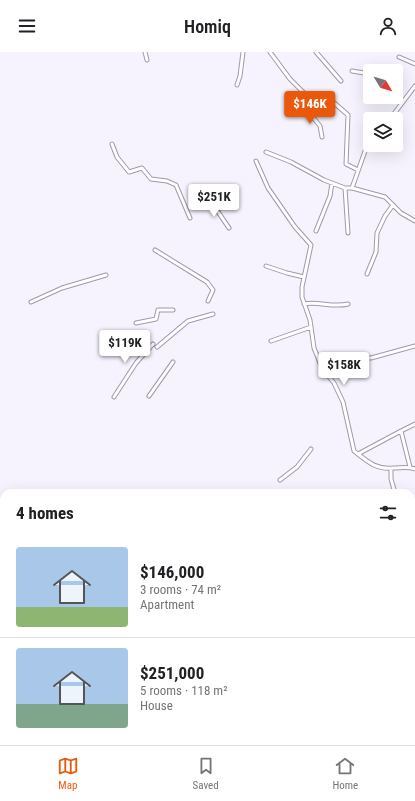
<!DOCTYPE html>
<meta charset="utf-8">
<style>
body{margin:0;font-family:"Roboto Condensed",sans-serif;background:#f6f6f6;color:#202124;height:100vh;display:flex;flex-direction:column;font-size:15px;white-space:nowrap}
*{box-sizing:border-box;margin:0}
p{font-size:13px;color:#757577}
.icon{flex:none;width:22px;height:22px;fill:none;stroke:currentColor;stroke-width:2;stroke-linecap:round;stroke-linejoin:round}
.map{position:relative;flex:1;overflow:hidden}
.panel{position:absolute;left:0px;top:437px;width:415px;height:256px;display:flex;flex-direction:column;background:#fff;border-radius:12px 12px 0 0;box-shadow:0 4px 16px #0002}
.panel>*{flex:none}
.needle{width:26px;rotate:128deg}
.fabs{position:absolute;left:363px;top:12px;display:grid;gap:8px}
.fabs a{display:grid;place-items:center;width:40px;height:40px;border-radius:4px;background:#fff;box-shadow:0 4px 16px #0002;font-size:20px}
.price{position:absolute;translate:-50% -34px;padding:0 9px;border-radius:4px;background:#fff;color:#222;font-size:13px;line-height:26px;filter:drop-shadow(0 1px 2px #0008)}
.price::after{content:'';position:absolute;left:50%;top:24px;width:12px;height:9px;margin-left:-6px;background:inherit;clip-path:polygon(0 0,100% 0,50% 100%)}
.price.active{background:#ea580c;color:#fff}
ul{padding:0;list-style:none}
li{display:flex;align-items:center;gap:12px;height:100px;padding:0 16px}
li+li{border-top:1px solid #e0e0e0}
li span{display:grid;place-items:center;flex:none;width:112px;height:80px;border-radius:4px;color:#555}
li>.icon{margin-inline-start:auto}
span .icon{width:48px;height:48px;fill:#fffc;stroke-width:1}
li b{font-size:17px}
h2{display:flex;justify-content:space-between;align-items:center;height:48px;padding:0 16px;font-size:17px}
header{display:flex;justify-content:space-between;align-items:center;height:52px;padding:0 16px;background:#fff;font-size:18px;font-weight:600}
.tabs{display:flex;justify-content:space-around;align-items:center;height:56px;border-top:1px solid #e0e0e0;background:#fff;font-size:11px;color:#757577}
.tabs a{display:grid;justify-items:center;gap:2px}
.tabs .active{color:#ea580c}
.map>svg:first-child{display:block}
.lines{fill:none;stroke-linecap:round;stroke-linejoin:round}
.minor-casing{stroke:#a099ab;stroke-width:5}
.minor{stroke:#fff;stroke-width:3}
</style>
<header><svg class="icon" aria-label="menu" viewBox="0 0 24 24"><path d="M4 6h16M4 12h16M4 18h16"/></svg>Homiq<svg class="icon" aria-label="person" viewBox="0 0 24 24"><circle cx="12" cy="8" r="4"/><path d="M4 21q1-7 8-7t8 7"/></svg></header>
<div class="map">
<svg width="415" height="693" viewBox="0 0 415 693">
<rect width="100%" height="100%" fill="#f7f3fe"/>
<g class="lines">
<defs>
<path id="minor" d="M145 0 147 8
M270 0 290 27 314 51
M316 0 341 29
M399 5 415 12
M352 19 370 22
M237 33 240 24 243 0
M324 42 348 63 346 112 358 118
M307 58 320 74 322 85
M390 67 415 34
M112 92 117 105 129 120 142 116 151 127 167 129 176 133 190 166
M266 100 291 110 324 128 345 136H352L385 145 401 161 415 169
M256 109 268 136 295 175 311 193 302 235V245L310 268 314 296 322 316 334 331 343 350 354 399C367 409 376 418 393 416 401 416 407 414 415 417
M345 136 348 181
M352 136 370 85
M210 148 229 176
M316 179 330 144 332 131
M155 198 207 230 213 238 208 249
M266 214 287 221 304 225
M367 222 376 200 377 181 385 164 393 153
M31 250 62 236 106 223
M304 252C318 249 333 256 348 252
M136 271 156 267 158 258H173
M271 289 311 275
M157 295 188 269 213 262
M321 312 345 306H371L415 294
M149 344 173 310
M114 345 136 311 153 292
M358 402 401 379
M410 415 401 379 415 372
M391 417V427L395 441
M280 428 297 415 311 397
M413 453H415
M411 497 415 495
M411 515 415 541
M411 544H415
M413 560 415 552"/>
</defs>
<use href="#minor" class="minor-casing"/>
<use href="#minor" class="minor"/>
</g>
</svg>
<div class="fabs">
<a><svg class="needle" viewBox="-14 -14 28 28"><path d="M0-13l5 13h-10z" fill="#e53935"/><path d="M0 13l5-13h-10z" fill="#757577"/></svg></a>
<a><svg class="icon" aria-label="layers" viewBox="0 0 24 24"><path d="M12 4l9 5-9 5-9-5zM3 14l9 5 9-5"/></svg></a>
</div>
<b class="price active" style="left:310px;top:73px">$146K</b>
<b class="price" style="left:214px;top:166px">$251K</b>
<b class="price" style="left:125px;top:312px">$119K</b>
<b class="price" style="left:344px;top:334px">$158K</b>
<section class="panel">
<h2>4 homes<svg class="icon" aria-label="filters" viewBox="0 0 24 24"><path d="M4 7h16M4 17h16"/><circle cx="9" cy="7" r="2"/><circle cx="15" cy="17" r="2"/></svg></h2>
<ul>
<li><span style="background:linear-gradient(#a9c7e8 75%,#8fb573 0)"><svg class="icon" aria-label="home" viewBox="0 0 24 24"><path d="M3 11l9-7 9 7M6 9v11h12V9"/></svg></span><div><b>$146,000</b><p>3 rooms · 74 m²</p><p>Apartment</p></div></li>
<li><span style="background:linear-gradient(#a9c7e8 70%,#7fa58c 0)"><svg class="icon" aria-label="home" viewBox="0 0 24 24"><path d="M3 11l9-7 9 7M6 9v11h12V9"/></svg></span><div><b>$251,000</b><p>5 rooms · 118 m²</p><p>House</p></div></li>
</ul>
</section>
</div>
<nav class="tabs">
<a class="active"><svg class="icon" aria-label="map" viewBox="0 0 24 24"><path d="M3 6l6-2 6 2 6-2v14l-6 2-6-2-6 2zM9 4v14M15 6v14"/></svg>Map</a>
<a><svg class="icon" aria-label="saved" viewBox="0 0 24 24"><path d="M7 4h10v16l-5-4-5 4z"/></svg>Saved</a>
<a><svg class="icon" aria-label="home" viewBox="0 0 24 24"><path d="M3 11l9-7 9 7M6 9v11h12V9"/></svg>Home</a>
</nav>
